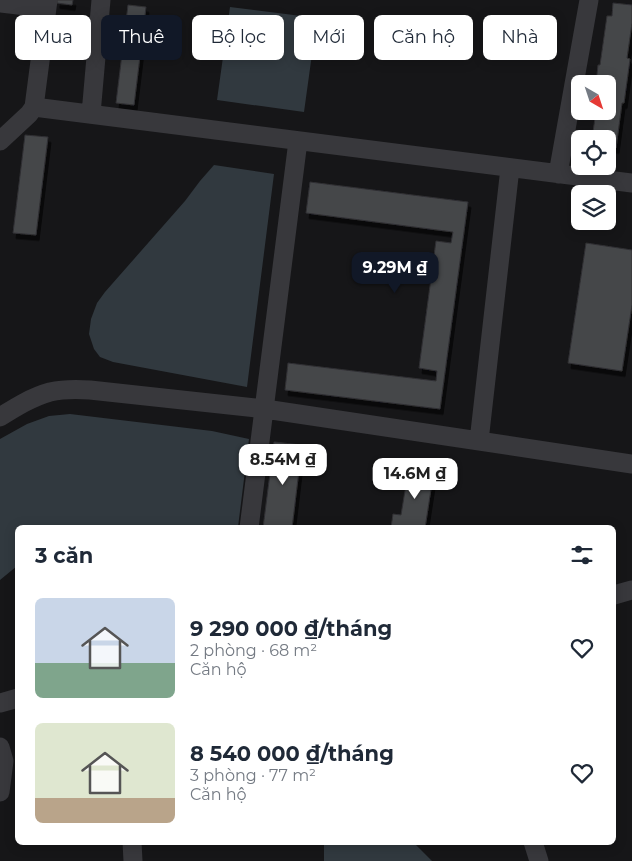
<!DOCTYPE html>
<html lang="vi">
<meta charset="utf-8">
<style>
body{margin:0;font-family:Montserrat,sans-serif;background:#f2f2f3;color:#1f2937;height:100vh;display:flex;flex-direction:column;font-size:19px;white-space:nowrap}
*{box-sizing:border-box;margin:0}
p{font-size:16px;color:#747a83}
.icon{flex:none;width:28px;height:28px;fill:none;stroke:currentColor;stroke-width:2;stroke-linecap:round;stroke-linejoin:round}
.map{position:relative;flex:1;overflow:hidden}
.sheet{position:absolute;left:15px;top:525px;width:601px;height:320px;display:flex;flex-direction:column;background:#fff;border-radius:8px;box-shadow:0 2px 12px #0003}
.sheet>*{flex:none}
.top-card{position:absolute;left:15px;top:15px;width:602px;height:45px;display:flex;gap:10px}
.needle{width:32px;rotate:141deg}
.fabs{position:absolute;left:571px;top:75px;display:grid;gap:10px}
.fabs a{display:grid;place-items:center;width:45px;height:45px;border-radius:8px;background:#fff;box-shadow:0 2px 12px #0003;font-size:25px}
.price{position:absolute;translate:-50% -42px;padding:0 11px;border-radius:10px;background:#fff;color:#222;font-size:16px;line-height:32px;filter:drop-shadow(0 1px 2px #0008)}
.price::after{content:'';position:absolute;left:50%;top:30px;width:15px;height:11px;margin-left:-8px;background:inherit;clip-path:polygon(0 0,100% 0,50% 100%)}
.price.current{background:#111827;color:#fff}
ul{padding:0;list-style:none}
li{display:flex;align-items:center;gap:15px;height:125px;padding:0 20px}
li span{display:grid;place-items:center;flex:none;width:140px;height:100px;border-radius:8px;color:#555}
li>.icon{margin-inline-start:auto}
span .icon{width:60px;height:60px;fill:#fffc;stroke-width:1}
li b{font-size:21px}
h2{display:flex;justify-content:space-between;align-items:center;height:60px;padding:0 20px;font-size:21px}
.tag{padding:0 18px;border-radius:8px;background:#fff;box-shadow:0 2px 12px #0003;font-size:18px;line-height:45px}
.tag.current{background:#111827;color:#fff}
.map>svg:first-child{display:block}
.water{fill:#31393f}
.building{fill:#45464a;stroke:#303033;filter:url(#shadow)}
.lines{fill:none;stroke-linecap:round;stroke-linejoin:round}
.minor{stroke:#38383c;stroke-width:19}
</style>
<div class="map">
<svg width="632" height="861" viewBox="0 0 632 861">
<defs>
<filter id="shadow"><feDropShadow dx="3" dy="5.5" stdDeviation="0" flood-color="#0009"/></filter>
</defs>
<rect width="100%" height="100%" fill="#161618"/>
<path class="water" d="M230 7 317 18 304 112 217 100Z
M214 165 274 174 247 387 113 362 100 357 94 349 89 334 91 319 97 303 105 292 185 201 200 181Z
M70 414 212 431 249 439 238 527 18 528 17 566 0 580V439L27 424 49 416Z
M324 842 414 843 432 861H324Z"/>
<path class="building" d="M57 0H73L72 5 57 3Z
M613 3 632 5V23L627 58 630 59 624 103H622L616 148 608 147V139H592L596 111H608V84H596L598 65H600L607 16H612Z
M128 5 146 7 134 105 116 103Z
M25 135 48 137 36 235 13 233Z
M310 182 468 202 440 409 285 390 288 363 436 381 437 371 419 368 436 241 451 243 453 232 306 213Z
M586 243 632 250V305L622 371 568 363Z
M274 442 302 445 292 528H263Z
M409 467 434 470 425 528H391L393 514 401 515Z"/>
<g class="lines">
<path class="minor" d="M0 3 35 7 36 0
M34 107 632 183
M91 114 101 0
M0 141 29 114 34 107 48 0
M558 174 589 0
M0 417C16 407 32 397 50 392 63 389 77 389 90 390L265 409 632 464
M479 441 510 168
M249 528 298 141
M614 595 632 590
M0 703 18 698
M0 747 4 761 0 792
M132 842 133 861
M533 842 539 861"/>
</g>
</svg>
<div class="fabs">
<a><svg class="needle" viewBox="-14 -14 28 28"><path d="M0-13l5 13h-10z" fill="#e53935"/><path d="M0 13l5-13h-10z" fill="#747a83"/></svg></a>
<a><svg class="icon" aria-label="locate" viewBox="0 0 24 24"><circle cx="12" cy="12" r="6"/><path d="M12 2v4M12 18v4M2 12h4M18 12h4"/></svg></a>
<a><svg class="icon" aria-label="layers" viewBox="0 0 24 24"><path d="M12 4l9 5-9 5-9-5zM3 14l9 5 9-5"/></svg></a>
</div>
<b class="price current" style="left:395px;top:294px">9.29M ₫</b>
<b class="price" style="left:283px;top:486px">8.54M ₫</b>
<b class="price" style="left:415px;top:500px">14.6M ₫</b>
<div class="top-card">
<a class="tag">Mua</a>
<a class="tag current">Thuê</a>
<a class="tag">Bộ lọc</a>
<a class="tag">Mới</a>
<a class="tag">Căn hộ</a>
<a class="tag">Nhà</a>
</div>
<section class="sheet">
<h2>3 căn<svg class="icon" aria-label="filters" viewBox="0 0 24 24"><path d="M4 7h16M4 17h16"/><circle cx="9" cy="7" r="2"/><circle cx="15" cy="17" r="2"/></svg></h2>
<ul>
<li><span style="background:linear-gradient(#c9d6e8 65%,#7fa58c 0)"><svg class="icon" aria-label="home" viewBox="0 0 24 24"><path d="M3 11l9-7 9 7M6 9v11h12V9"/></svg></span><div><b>9 290 000 ₫/tháng</b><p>2 phòng · 68 m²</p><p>Căn hộ</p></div><svg class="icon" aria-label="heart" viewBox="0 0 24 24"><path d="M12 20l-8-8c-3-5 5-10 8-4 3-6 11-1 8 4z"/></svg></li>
<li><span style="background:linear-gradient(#dfe7d0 75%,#b9a48a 0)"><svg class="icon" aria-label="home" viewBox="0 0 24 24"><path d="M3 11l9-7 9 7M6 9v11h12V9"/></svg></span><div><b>8 540 000 ₫/tháng</b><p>3 phòng · 77 m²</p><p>Căn hộ</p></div><svg class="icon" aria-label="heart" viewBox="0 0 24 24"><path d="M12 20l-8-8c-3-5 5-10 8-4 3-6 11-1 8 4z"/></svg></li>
</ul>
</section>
</div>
